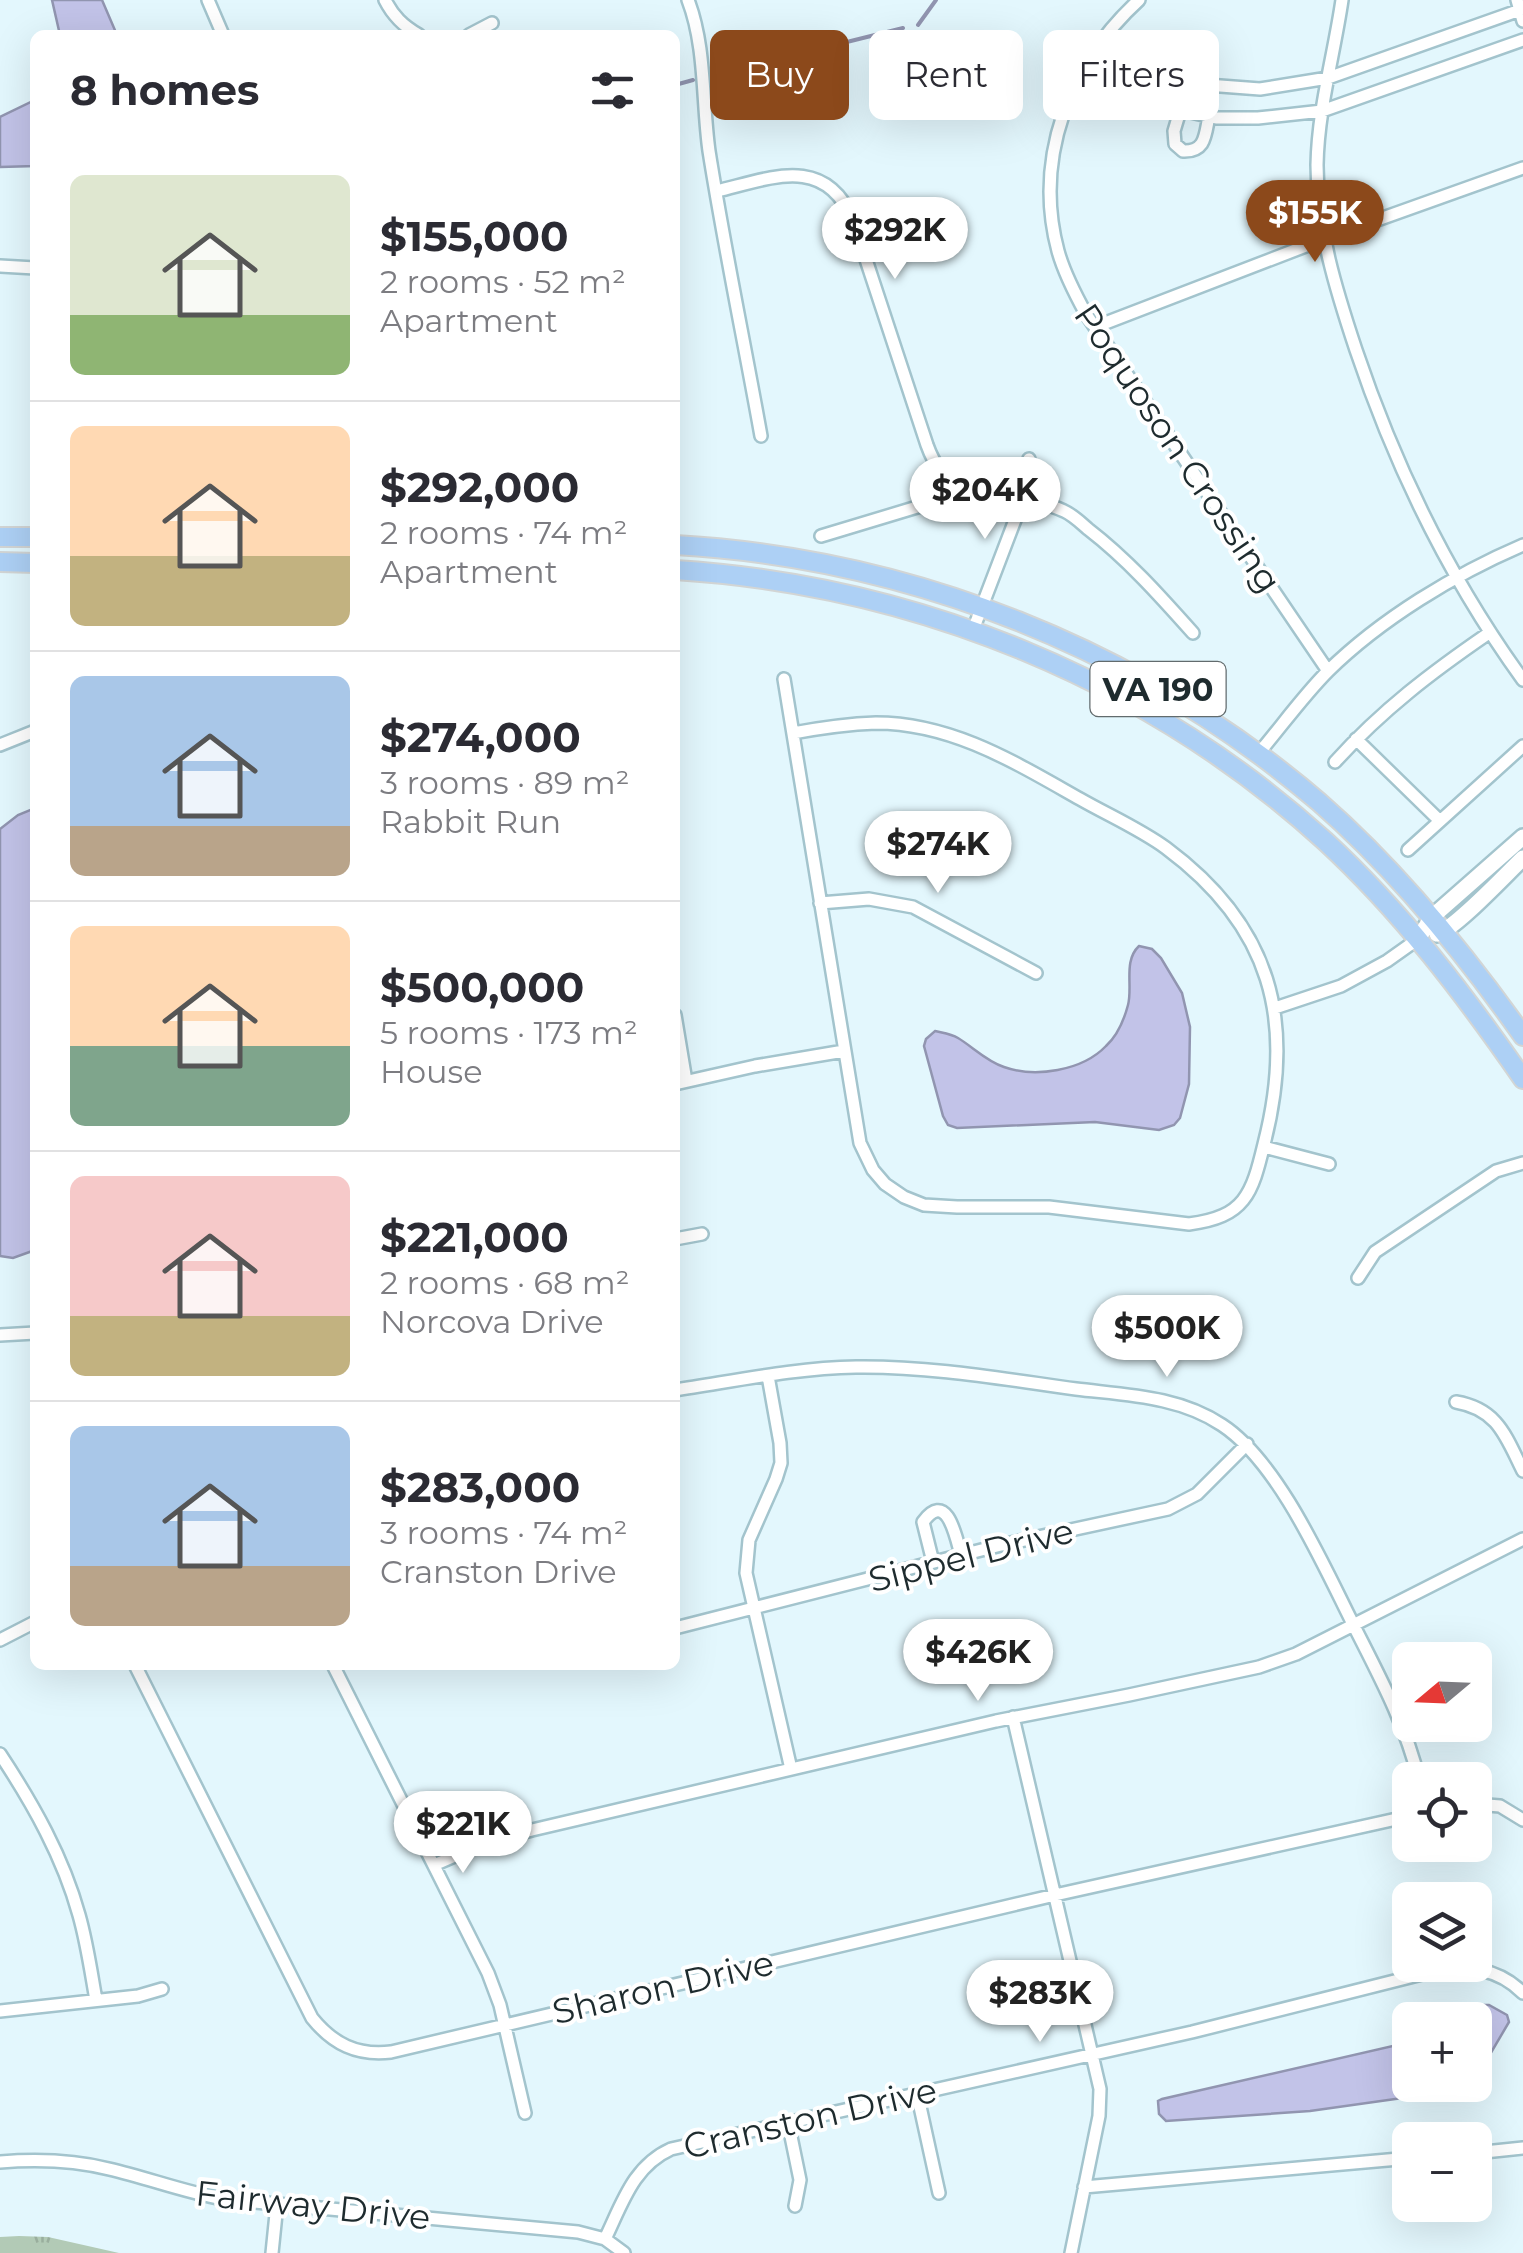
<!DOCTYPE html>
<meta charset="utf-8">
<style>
body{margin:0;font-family:Montserrat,sans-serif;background:#f7f7f7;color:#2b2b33;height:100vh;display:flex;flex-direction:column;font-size:38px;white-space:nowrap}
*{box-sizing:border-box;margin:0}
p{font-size:32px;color:#7c7c81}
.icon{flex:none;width:55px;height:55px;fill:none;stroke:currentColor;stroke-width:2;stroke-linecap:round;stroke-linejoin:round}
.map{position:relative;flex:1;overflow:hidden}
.details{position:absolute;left:30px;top:30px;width:650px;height:1640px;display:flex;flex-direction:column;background:#fff;border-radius:15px;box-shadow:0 10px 40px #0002}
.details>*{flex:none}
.banner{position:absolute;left:710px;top:30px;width:662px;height:90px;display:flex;gap:20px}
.needle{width:65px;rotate:251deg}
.tools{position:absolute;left:1392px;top:1642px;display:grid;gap:20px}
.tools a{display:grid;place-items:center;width:100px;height:100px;border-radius:15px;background:#fff;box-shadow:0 10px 40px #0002;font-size:50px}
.price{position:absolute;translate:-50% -85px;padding:0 22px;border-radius:35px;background:#fff;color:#222;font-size:32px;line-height:65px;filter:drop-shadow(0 2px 5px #0008)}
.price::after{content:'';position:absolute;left:50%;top:60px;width:30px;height:22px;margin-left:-15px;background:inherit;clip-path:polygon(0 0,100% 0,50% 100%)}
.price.current{background:#8c491b;color:#fff}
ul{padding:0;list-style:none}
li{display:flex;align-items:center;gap:30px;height:250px;padding:0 40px}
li+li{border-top:2px solid #e1e1e2}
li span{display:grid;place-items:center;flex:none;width:280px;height:200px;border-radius:15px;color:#555}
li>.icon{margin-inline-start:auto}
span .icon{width:120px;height:120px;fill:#fffc;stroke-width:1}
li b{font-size:42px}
h2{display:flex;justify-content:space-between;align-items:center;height:120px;padding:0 40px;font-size:42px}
.pill{padding:0 35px;border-radius:15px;background:#fff;box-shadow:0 10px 40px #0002;font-size:35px;line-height:90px}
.pill.current{background:#8c491b;color:#fff}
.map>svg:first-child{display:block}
.grass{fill:url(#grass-tufts)}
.water{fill:#c2c3e8;stroke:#9195b0;stroke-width:2.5}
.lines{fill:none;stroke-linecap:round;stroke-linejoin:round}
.stream{stroke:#9195b0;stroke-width:4}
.street-casing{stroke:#a3c4cd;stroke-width:16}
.secondary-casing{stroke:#a3c4cd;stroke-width:20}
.primary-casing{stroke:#d2d5d5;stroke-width:22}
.street{stroke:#fff;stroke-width:11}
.secondary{stroke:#fff;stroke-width:15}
.primary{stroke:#add0f5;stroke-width:18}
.labels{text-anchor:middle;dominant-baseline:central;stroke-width:8;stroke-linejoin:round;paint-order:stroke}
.shield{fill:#fff;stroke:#626b6d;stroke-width:2.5}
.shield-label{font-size:32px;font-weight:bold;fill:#1e2b2e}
.street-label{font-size:35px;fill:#1e2b2e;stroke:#fff}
</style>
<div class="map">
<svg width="1523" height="2253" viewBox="0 0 1523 2253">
<defs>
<pattern id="grass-tufts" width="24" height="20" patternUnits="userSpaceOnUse" patternTransform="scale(2.5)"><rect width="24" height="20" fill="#b2cab6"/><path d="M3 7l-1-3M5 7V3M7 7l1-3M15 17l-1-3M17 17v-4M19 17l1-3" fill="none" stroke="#99ae9d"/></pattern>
</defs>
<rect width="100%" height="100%" fill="#e3f7fd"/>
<path class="grass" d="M19 2236 48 2237 119 2253H0V2237Z"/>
<path class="water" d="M52 0H102L117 35H60Z
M35 100V166L0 167V117Z
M35 808V1250L13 1258 0 1256V829L18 815Z
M1139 946 1152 949 1161 958 1182 993 1190 1027 1189 1084 1180 1118 1174 1125 1159 1130 1095 1122 957 1128 948 1125 943 1116 924 1046 926 1039 935 1031C943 1033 951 1034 958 1038 973 1047 986 1061 1004 1067 1035 1078 1082 1071 1106 1046 1117 1036 1124 1020 1128 1005 1133 986 1123 961 1139 946Z
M1484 2005H1489L1507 2015 1509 2022 1475 2080V2020H1466L1478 2008Z
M1410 2042V2085H1467L1452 2091 1310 2111 1166 2121 1159 2114 1158 2101 1162 2099Z"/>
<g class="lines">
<path class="stream" d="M918 25 936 0
M710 76 903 28
M675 85 693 80"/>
<defs>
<path id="street" d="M208 0 223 35
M385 0C393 16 403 26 419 35
M688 0C706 47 702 101 709 151 724 246 744 341 761 436
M1139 0C1070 63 1033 158 1058 251 1064 273 1075 294 1086 314L1328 671
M1342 0C1334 55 1318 109 1317 165 1317 229 1336 290 1356 350 1396 469 1449 578 1523 680
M1517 0 1523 21
M469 35 492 23
M1099 44 1136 65 1194 84 1260 89 1328 78 1523 9
M1083 69 1144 101 1216 118H1258L1322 111 1523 40
M1180 111 1174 131 1175 144 1183 151C1206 152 1205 135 1209 116
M717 191C771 178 825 154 853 220L927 445C953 518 1010 485 1064 511 1073 515 1081 523 1088 529 1127 559 1160 596 1193 633
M0 266 35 268
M1095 327 1324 239 1523 168
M821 536 937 501 953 485
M973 630 1023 499 1029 459
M784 679 860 1143 873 1170 885 1184 904 1197 924 1205 957 1207H1049L1189 1224C1245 1217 1252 1194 1264 1144 1296 1020 1271 926 1166 848 1140 829 1108 815 1080 799 1016 763 952 723 876 723 848 724 820 728 793 733
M1356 739 1440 821
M0 745 35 731
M1258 754C1281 727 1303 696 1328 671 1381 619 1455 574 1523 545
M1335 762C1382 710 1432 672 1489 633
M1408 850 1523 746
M820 903 869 899 913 907 1036 973
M1275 1008 1341 986 1387 961 1418 939
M675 1015 686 1081
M675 1084 755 1066 844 1051
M1264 1147 1329 1164
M675 1239 702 1234
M1358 1278 1375 1252 1496 1171 1523 1163
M0 1335 35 1333
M768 1376 780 1443 781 1463 776 1479 749 1540 746 1573 791 1769
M675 1390C735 1381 796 1368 856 1367 930 1366 1003 1379 1076 1389 1125 1395 1179 1396 1222 1425 1277 1461 1321 1560 1351 1620 1377 1672 1405 1722 1419 1780
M1456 1402C1498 1409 1506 1437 1523 1471
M933 1562 923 1522C947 1489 956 1537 961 1555
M675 1628 1001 1545 1168 1509 1197 1494 1247 1444
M0 1640 35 1622
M135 1665 312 2018C333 2044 357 2056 391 2052L1055 1895 1410 1816
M333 1665 488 1973 500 2005 525 2113
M1013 1717 1100 2089 1099 2116 1071 2253
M0 1754C33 1804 63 1857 79 1915 87 1943 91 1972 96 2000
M1475 1804 1500 1806 1523 1820
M434 1865 487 1842 532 1830 996 1721 1129 1695 1259 1667 1296 1654 1523 1539
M0 2011 138 1996 162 1989
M917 2093 939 2193
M788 2122 800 2180 795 2206
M1475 2153 1523 2148
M0 2162C37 2159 73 2160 109 2169 148 2178 184 2192 223 2199L578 2232 605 2239 624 2253
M1084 2187 1410 2158
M605 2239C622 2204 633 2166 671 2149L1192 2032 1434 1971C1468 1965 1498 1968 1523 1993
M272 2253 277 2204"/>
<path id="secondary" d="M1437 934C1456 928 1505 875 1523 858
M1418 939 1432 917 1523 837"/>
<path id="primary" d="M0 537H35
M675 545C910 558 1140 649 1319 802 1397 870 1463 951 1523 1036
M0 562 35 563
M675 570C915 585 1147 679 1325 841 1401 911 1464 994 1523 1079"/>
</defs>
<use href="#street" class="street-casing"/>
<use href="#secondary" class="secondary-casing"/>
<use href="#primary" class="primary-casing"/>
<use href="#street" class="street"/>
<use href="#secondary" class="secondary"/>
<use href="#primary" class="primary"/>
</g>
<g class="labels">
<rect class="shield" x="1090.5" y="662" width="135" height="54" rx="8"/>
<g class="shield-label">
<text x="1158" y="689">VA 190</text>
</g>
<g class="street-label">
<text transform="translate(1178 448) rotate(56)">Poquoson Crossing</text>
<text transform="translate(971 1555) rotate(-14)">Sippel Drive</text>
<text transform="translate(663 1987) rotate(-13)">Sharon Drive</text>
<text transform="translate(810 2118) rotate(-13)">Cranston Drive</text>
<text transform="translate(313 2205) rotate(6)">Fairway Drive</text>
</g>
</g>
</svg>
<div class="tools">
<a><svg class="needle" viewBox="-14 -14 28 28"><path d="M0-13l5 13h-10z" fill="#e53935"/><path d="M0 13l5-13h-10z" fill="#7c7c81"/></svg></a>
<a><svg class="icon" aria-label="locate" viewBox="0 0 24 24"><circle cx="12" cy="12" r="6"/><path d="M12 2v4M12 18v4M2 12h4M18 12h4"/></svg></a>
<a><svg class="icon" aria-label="layers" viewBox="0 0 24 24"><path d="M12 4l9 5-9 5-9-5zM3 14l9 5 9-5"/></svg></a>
<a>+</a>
<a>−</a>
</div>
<b class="price current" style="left:1315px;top:265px">$155K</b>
<b class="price" style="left:895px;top:282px">$292K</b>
<b class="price" style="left:985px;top:542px">$204K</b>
<b class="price" style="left:938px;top:896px">$274K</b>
<b class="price" style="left:1167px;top:1380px">$500K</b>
<b class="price" style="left:978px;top:1704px">$426K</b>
<b class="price" style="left:463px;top:1876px">$221K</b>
<b class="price" style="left:1040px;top:2045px">$283K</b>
<div class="banner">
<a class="pill current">Buy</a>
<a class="pill">Rent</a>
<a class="pill">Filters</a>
</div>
<section class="details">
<h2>8 homes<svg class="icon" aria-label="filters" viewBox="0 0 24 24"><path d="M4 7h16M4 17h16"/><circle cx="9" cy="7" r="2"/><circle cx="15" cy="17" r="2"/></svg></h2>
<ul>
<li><span style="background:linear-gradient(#dfe7d0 70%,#8fb573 0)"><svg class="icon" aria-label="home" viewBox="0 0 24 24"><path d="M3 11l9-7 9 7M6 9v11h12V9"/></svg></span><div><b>$155,000</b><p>2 rooms · 52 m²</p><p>Apartment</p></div></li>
<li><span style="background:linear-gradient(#ffd9b3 65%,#c2b280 0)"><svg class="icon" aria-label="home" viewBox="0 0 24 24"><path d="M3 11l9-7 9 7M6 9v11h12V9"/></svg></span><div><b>$292,000</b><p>2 rooms · 74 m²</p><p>Apartment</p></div></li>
<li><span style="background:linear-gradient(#a9c7e8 75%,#b9a48a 0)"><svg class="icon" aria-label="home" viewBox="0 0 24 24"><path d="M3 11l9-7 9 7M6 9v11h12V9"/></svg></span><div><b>$274,000</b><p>3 rooms · 89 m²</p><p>Rabbit Run</p></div></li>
<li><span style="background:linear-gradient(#ffd9b3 60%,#7fa58c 0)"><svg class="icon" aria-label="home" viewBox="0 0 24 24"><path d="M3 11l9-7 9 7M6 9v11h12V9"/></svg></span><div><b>$500,000</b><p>5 rooms · 173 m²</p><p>House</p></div></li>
<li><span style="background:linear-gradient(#f6c9c9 70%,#c2b280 0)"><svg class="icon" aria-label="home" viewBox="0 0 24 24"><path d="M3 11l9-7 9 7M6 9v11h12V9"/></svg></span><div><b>$221,000</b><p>2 rooms · 68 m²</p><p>Norcova Drive</p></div></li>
<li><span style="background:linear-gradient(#a9c7e8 70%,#b9a48a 0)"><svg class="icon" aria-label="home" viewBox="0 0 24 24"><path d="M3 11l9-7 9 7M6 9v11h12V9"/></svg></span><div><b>$283,000</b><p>3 rooms · 74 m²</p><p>Cranston Drive</p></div></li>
</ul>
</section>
</div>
